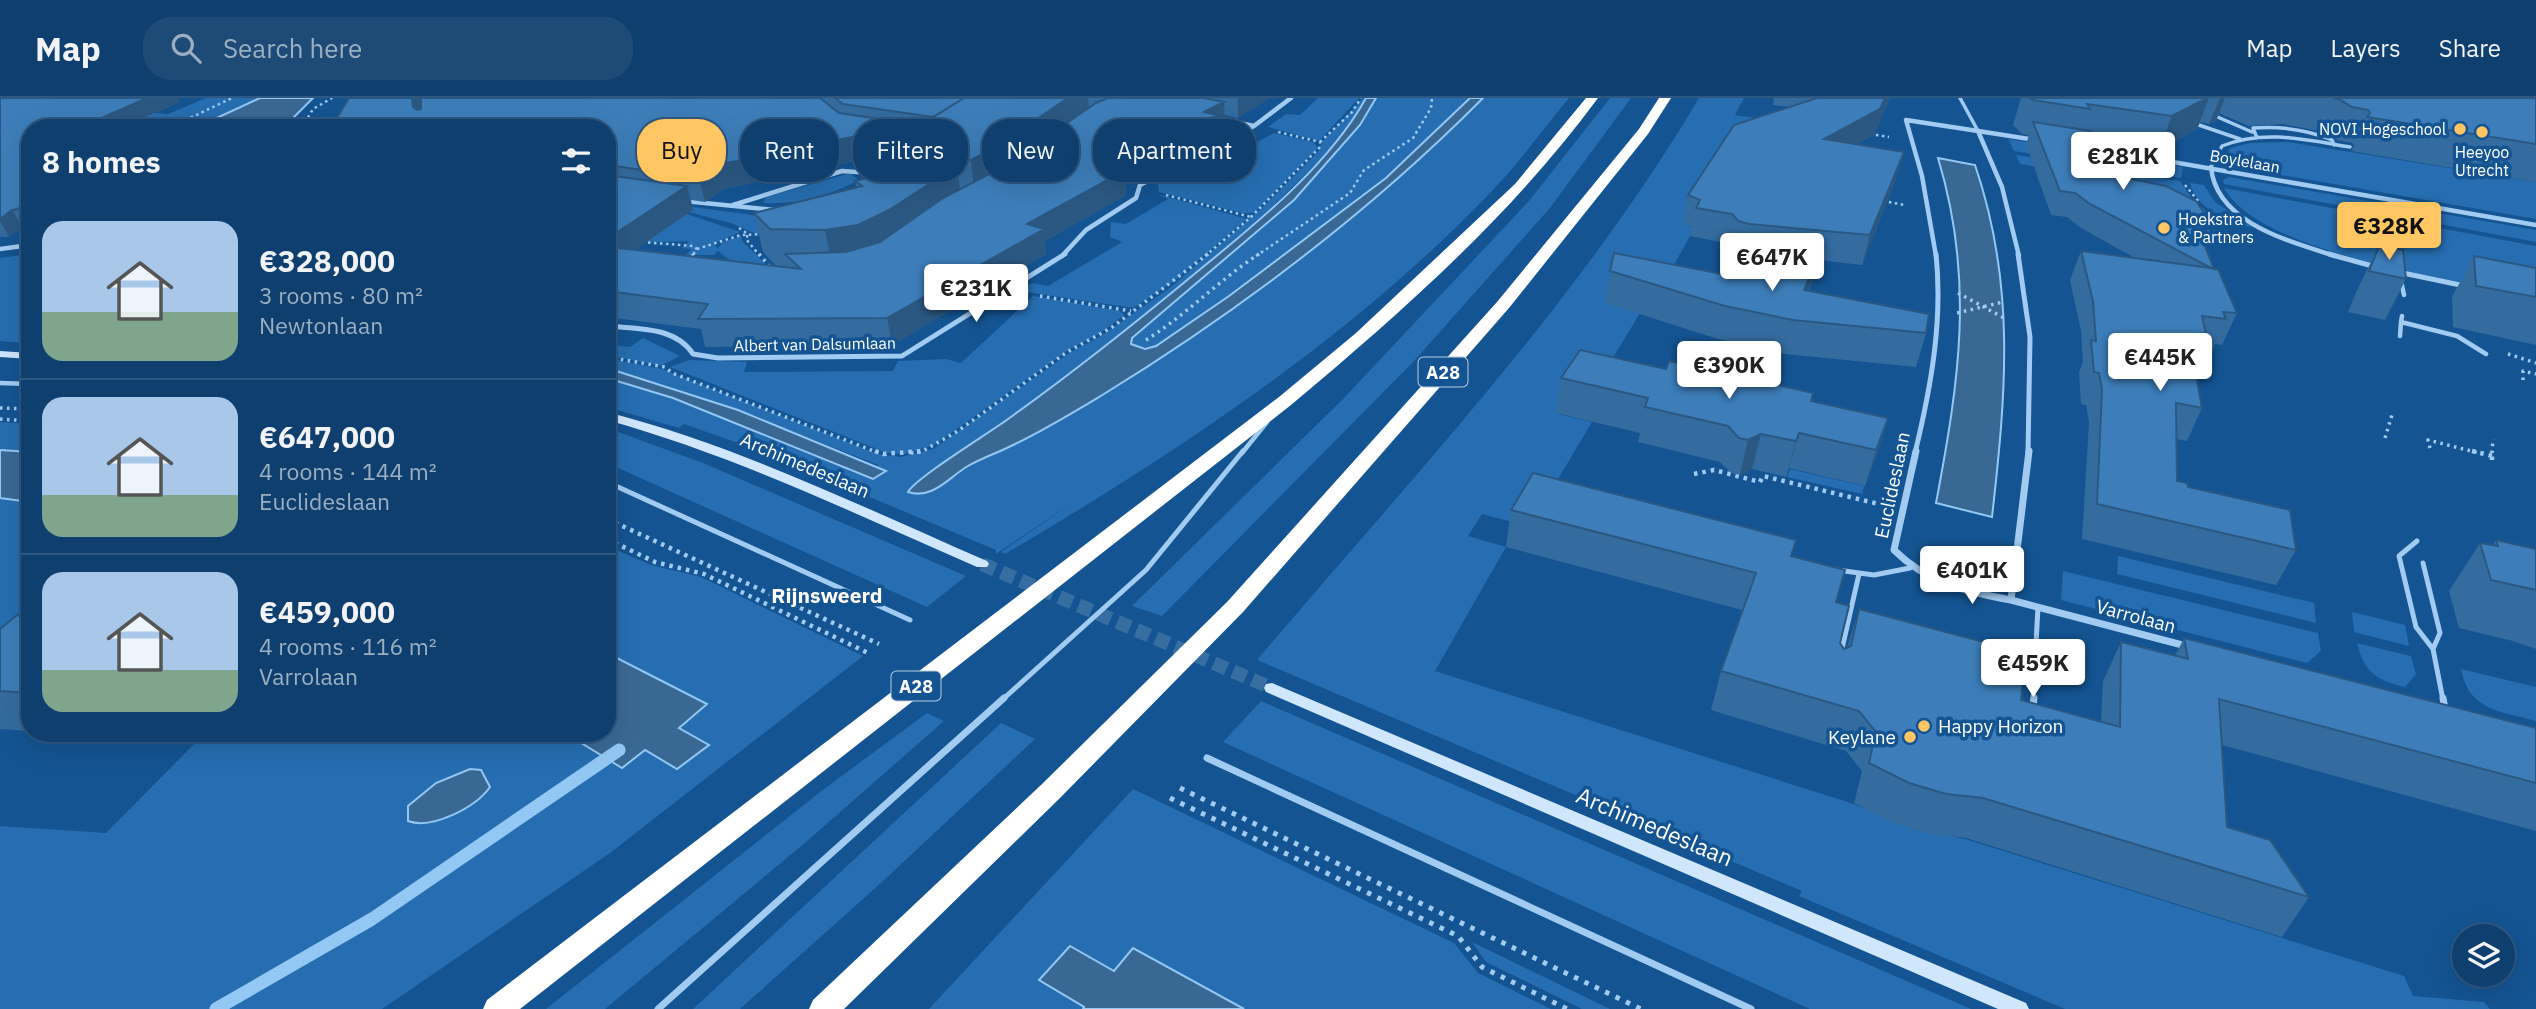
<!DOCTYPE html>
<meta charset="utf-8">
<style>
body{margin:0;font-family:"IBM Plex Sans",sans-serif;background:#1d4a76;color:#f1f3f6;height:100vh;display:flex;flex-direction:column;font-size:26px;white-space:nowrap}
*{box-sizing:border-box;margin:0}
p{font-size:23px;color:#9bafc2}
.icon{flex:none;width:38px;height:38px;fill:none;stroke:currentColor;stroke-width:2;stroke-linecap:round;stroke-linejoin:round}
.map{position:relative;flex:1;overflow:hidden}
.panel{position:absolute;left:21px;top:21px;width:595px;height:623px;display:flex;flex-direction:column;background:#0f3f6e;border-radius:28px;box-shadow:0 7px 28px #0002,0 0 0 2px #2f5881}
.panel>*{flex:none}
.banner{position:absolute;left:637px;top:21px;width:665px;height:63px;display:flex;gap:14px}
.fabs{position:absolute;left:2452px;top:826px;display:grid;gap:14px}
.fabs a{display:grid;place-items:center;width:63px;height:63px;border-radius:50%;background:#0f3f6e;box-shadow:0 7px 28px #0002,0 0 0 2px #2f5881;font-size:35px}
.price{position:absolute;translate:-50% -60px;padding:0 16px;border-radius:7px;background:#fff;color:#222;font-size:23px;line-height:46px;filter:drop-shadow(0 2px 4px #0008)}
.price::after{content:'';position:absolute;left:50%;top:42px;width:21px;height:16px;margin-left:-10px;background:inherit;clip-path:polygon(0 0,100% 0,50% 100%)}
.price.selected{background:#ffc662;color:#111}
ul{padding:0;list-style:none}
li{display:flex;align-items:center;gap:21px;height:175px;padding:0 21px}
li+li{border-top:2px solid #2f5881}
li span{display:grid;place-items:center;flex:none;width:196px;height:140px;border-radius:21px;color:#555}
li>.icon{margin-inline-start:auto}
span .icon{width:84px;height:84px;fill:#fffc;stroke-width:1}
li b{font-size:30px}
h2{display:flex;justify-content:space-between;align-items:center;height:84px;padding:0 21px;font-size:30px}
.chip{padding:0 24px;border-radius:28px;background:#0f3f6e;box-shadow:0 7px 28px #0002,0 0 0 2px #2f5881;font-size:24px;line-height:63px}
.chip.selected{background:#ffc662;color:#111}
header{display:flex;align-items:center;gap:42px;box-sizing:border-box;height:98px;padding:0 35px;background:#0f3f6e;border-bottom:2px solid #2f5881}
header strong{font-size:33px}
nav{display:flex;gap:38px;margin-inline-start:auto;font-size:24px}
.search{width:490px;height:63px;background:#1d4a76;display:flex;align-items:center;gap:18px;box-sizing:border-box;padding:0 24px;border-radius:28px;color:#9bafc2;font-size:26px}
.map>svg:first-child{display:block}
.green{fill:#266eb1;fill-rule:evenodd}
.water{fill:#3a6895;stroke:#94c8f4;stroke-width:2}
.lines{fill:none;stroke-linecap:round;stroke-linejoin:round}
.stream{stroke:#94c8f4;stroke-width:13}
.secondary-tunnel{stroke:#376ea2;stroke-width:14;stroke-dasharray:14 7;stroke-linecap:butt}
.path-far3{stroke:#a2cbf1;stroke-width:2.5;stroke-dasharray:2.5 3.5;stroke-linecap:butt}
.path-far2{stroke:#a2cbf1;stroke-width:3.5;stroke-dasharray:2.5 4.5;stroke-linecap:butt}
.path-far1{stroke:#a2cbf1;stroke-width:4.5;stroke-dasharray:3.5 5;stroke-linecap:butt}
.path{stroke:#a2cbf1;stroke-width:5;stroke-dasharray:4.5 7;stroke-linecap:butt}
.lane-far3{stroke:#a2cbf1;stroke-width:3.5}
.lane-far2{stroke:#a2cbf1;stroke-width:4.5}
.lane-far1{stroke:#a2cbf1;stroke-width:5}
.lane{stroke:#a2cbf1;stroke-width:7}
.street-far2{stroke:#a2cbf1;stroke-width:4.5}
.street-far1{stroke:#a2cbf1;stroke-width:5}
.street{stroke:#a2cbf1;stroke-width:7}
.secondary{fill:#d0e6fc;fill-rule:evenodd}
.highway{fill:#fff;fill-rule:evenodd}
.wall{fill:#346ca0;fill-rule:evenodd}
.shaded-wall{fill:#2b5882}
.building{fill:#3d7eba;stroke:#2b5882;stroke-width:2}
.poi-dot{fill:#ffc662;stroke:#145492;stroke-width:2.5}
.labels{text-anchor:middle;dominant-baseline:central;stroke-width:7;stroke-linejoin:round;paint-order:stroke}
.far-poi-label{font-size:16px;fill:#fff;stroke:#145492;text-anchor:end}
.far-street-label{font-size:16px;fill:#fff;stroke:#145492}
.shield{fill:#145492;stroke:#b8ccde;stroke-width:2}
.shield-label{font-size:18px;font-weight:bold;fill:#fff}
.street-label{font-size:19px;fill:#fff;stroke:#145492}
.poi-label{font-size:19px;fill:#fff;stroke:#145492;text-anchor:start}
.neighbourhood-label{font-size:21px;font-weight:bold;fill:#fff;stroke:#145492}
.near-street-label{font-size:23px;fill:#fff;stroke:#145492}
</style>
<header>
<strong>Map</strong>
<div class="search"><svg class="icon" aria-label="search" viewBox="0 0 24 24"><circle cx="10" cy="10" r="6"/><path d="M15 15l6 6"/></svg>Search here</div>
<nav><a>Map</a><a>Layers</a><a>Share</a></nav>
</header>
<div class="map">
<svg width="2536" height="911" viewBox="0 0 2536 911">
<rect width="100%" height="100%" fill="#145492"/>
<path class="green" d="M206 0H260L195 30 161 27 156 30H93L0 3 168 16Z
M1318 0H1359L1319 43 1268 29 1286 16 1300 17Z
M1363 0H1366C1344 40 1309 73 1276 105 1197 182 1106 250 1017 315 981 342 945 366 911 395L936 392 967 369 1014 347 1172 251 1353 120 1481 0H1569C1543 31 1519 65 1491 94 1351 240 1178 354 1005 456L1001 454 1078 401 996 456V452L755 351 684 326 679 330 607 309V280L673 300 873 381 878 379V367L738 312 607 270V260L662 271 878 356 900 359 933 351 1071 254 1101 238 1171 189 1264 108 1318 54 1322 44Z
M1376 0H1470L1386 80 1229 198 1156 248 1141 250 1130 245 1132 240 1294 102 1360 27Z
M1610 0H1631L1550 110 1414 263 1162 518 1132 508 1343 301 1529 103Z
M1699 0H1744L1735 17 1761 21 1683 124 1694 131 1661 190 1640 215 1599 283 1560 308 1558 316 1592 324 1539 413 1520 426 1482 416 1468 438 1506 449 1435 573 1854 706 1916 732 1965 741 2404 878 2413 898 2484 904 2490 911H2065L1799 798 1802 793 1257 562C1411 380 1577 206 1699 0Z
M1274 35 1313 44 1318 50 1254 115H1243L1159 94 1158 87 1164 82 1180 86Z
M2008 41 2183 69 2181 80 2014 53Z
M2288 44 2536 84V121L2241 70 2226 62 2230 50 2250 45Z
M2016 57 2180 83 2195 105 2219 122 2216 124 2111 80 2020 66Z
M850 75 859 82C828 98 799 107 763 105L766 99Z
M2229 79 2536 132V144L2224 86 2223 82Z
M2190 85 2204 87 2215 104 2252 129C2229 128 2195 108 2190 85Z
M2224 90 2536 148V198C2462 183 2262 157 2224 90Z
M1157 96 1247 121 1173 184 1133 210 1020 193 1032 185 1048 188 1122 144 1110 139 1111 124 1126 126 1168 101Z
M647 103 760 118 837 116 756 136 731 125Z
M687 116 740 134 713 146 718 150 723 144 741 138 742 143 770 170 732 164 718 153 714 157H686L691 151 682 150 689 143 654 144 622 140 677 117Z
M30 156V241L24 245 0 243V160Z
M1033 198 1120 213 1124 217 1099 236 1070 251 934 347 904 356 887 355 670 269 689 262 747 264 744 274 893 273 898 263 946 261 961 265Z
M643 240 680 258 660 268 607 257V246L630 249Z
M0 324 30 326V354L0 352Z
M607 330 703 365 966 478 927 509 607 365Z
M1790 371 1864 388 1862 396 1787 379Z
M0 400 30 404V573L0 590Z
M607 448 651 467 701 479 863 558 610 755 382 911H0V728L106 735 205 635H565L622 670 645 651 708 647 679 630 706 606 607 555ZM487 694C467 710 440 725 414 725L408 708 417 702Z
M2118 458 2314 505 2316 525 2117 476Z
M2063 473 2318 535 2321 553 2307 565 2061 502Z
M2352 514 2405 527 2409 548 2354 534Z
M2357 545 2411 558 2416 576 2405 589C2377 582 2364 575 2357 545Z
M2461 571 2536 589V623C2500 613 2469 613 2461 571Z
M1261 603 1971 911H1810L1223 644Z
M927 615 944 623 806 744 605 911H546L824 691Z
M1001 625 1035 641 882 784 740 911H693Z
M1133 691 1454 845 1478 875 1551 911H1244L1134 851 1114 873 1070 849 1083 911H929Z
M1472 844 1610 911H1582L1486 864Z"/>
<path class="water" d="M260 0H313L283 30H195Z
M1366 0H1376L1360 27 1294 102 1132 240 1131 246 1145 251 1156 248 1229 198 1386 80 1470 0H1483C1370 114 1240 212 1104 296 1074 314 1043 333 1011 348 997 355 982 360 968 368 949 379 933 402 908 394 916 379 996 331 1015 316 1076 272 1134 226 1192 178 1252 129 1328 69 1366 0Z
M1938 60 1975 67C2016 187 2006 295 1992 419L1936 405C1959 283 1975 182 1938 60Z
M607 270 738 312 886 373 873 381 673 300 607 280Z
M0 352 30 354V404L0 400Z
M607 555 707 606 679 630 709 647 677 671 645 652 622 670 565 635H607Z
M470 671 481 672 490 689C476 709 432 732 408 723V708L436 685Z
M1070 848 1114 873 1133 850 1244 911H1083L1084 909 1039 882Z"/>
<g class="lines">
<path class="stream" d="M216 911 372 821 619 652"/>
<path class="secondary-tunnel" d="M982 466 1272 590"/>
<path class="path-far3" d="M123 27 164 30
M169 30 232 0
M302 30 313 11 332 0
M1870 36 1889 39
M1320 44 1352 14 1361 0
M2185 87 2199 104
M1166 97 1251 119
M1883 103 1905 107
M739 130 748 136 746 141 760 158
M2195 133 2228 135
M642 144 693 148 697 151 692 158
M697 151 741 137 764 136
M1205 158 1251 119 1320 49V44L1278 34
M1256 158 1350 95 1364 72 1413 40 1431 10 1432 0"/>
<path class="path-far2" d="M692 156 696 161
M759 156 772 171
M1958 195 2006 221
M1040 198 1131 213
M1957 215 2003 204
M1146 242C1186 217 1219 182 1259 156
M2508 256 2536 265
M607 259 665 269 672 275 879 355
M2523 282V273L2536 276
M0 310 30 311
M0 321 30 323
M2385 340 2392 317
M2430 350 2428 342 2479 355
M911 355 921 354 958 333 1067 254 1111 230 1208 156
M2492 355 2493 341"/>
<path class="path-far1" d="M875 353 883 356 923 353
M2472 353 2493 358
M2492 362V353
M1694 376 1714 372 1760 384 1763 378 1883 407
M607 421 879 546
M607 441 655 464 704 476 868 555"/>
<path class="path" d="M1180 690 1641 911
M1170 700 1458 838 1482 869 1567 911"/>
<path class="lane-far3" d="M1960 0 1978 33
M2213 17 2252 34
M2193 25 2240 41
M2257 40 2253 30C2281 28 2306 31 2332 42L2334 47
M2211 69 2222 48C2264 31 2307 42 2350 49"/>
<path class="lane-far2" d="M2401 183 2404 197
M2402 218 2401 224 2457 238 2486 256
M2400 238 2401 224
M0 285 30 286
M1242 355 1267 324"/>
<path class="lane-far1" d="M607 384 910 522
M2417 443 2399 458 2416 529 2433 551 2443 602
M2423 465 2440 535 2433 551
M1837 472 1874 477 1910 470
M1841 555 1859 476
M1002 602 1146 472 1243 353
M2033 602 2038 509"/>
<path class="lane" d="M2443 600 2445 611
M2033 610 2034 600
M1207 660 1751 911
M658 911 1004 600"/>
<path class="street-far2" d="M1215 20 1254 28
M1978 33 2036 42
M1978 33 2002 89 2019 158
M2092 50 2536 127
M905 66 932 51
M2211 69C2216 125 2289 143 2335 158
M684 103 774 112
M733 107 842 73 887 76
M0 151 30 147
M1062 158 1086 132 1136 100 1140 87 1254 28 1291 0
M1936 158 1922 78 1906 22 1978 33"/>
<path class="street-far1" d="M2018 156 2030 239 2028 355
M2329 156 2376 169
M2398 174 2465 188
M607 228C636 231 675 228 693 256L718 260 902 258 1065 156
M1915 355C1931 289 1943 223 1936 156"/>
<path class="street" d="M1916 353 1894 452C1927 485 1967 494 2011 502L2029 353
M2011 502 2190 549"/>
<path class="secondary" d="M0 253 30 255V261L0 259Z
M607 314C739 348 862 409 987 463L989 466 987 469H977C855 416 736 358 607 322Z
M1272 585 2026 905 2029 911H1998L1266 594 1264 590 1266 586Z"/>
<path class="highway" d="M1586 0H1598C1512 117 1402 214 1291 307L520 911H483L487 902 1279 299 1356 235 1515 86Z
M1659 0H1671L1648 36 1509 210 1243 514 1059 701 844 911H809L813 902 1041 687 1227 504 1497 204 1639 31Z"/>
</g>
<path class="wall" d="M0 0 180 4 124 28 125 30H30L28 128 22 129 9 139H0Z
M349 0H1269L1238 20 1224 17 1225 27 1218 30V40L1125 85 1126 97 1045 143 1046 156 892 247 705 249 701 231 607 219V30ZM916 39 923 40 927 64 885 68 886 75 855 83 856 90 754 115 763 154 777 169 635 152 693 112 691 102 705 104 724 91 918 49Z
M1774 0H1890L1874 37 1856 46 1896 81 1862 167 1819 162 1814 179 1809 193 1926 235 1916 269 1785 256 1718 241 1605 205 1610 173 1742 180 1791 160 1743 155 1731 152 1726 145 1690 138 1692 129 1683 125 1688 97 1789 9 1773 7Z
M2021 0H2536V84L2351 53 2354 48 2352 45 2337 42 2324 34 2284 26 2249 28 2219 15 2216 23 2209 26 2200 24 2197 31 2159 52 2096 42 2112 77 2199 133 2214 171 2237 215 2222 247 2215 246 2212 253 2206 252 2196 273 2202 310 2187 343 2177 341V383L2296 452 2276 487 2082 441 2089 324 2086 307 2081 306 2079 274 2083 264 2081 233 2070 182 2081 153 2135 160 2081 130 2067 119 2051 117 2026 46 2029 37 2022 36 2013 27Z
M2379 148 2406 181 2385 222 2348 214 2359 188Z
M2474 158 2536 170V247L2453 229 2452 199Z
M1666 271 1888 320 1877 356 1865 388 1789 370 1786 379 1752 371 1740 377 1731 375 1720 364 1638 344 1640 335 1556 315 1561 280Z
M1511 412 1792 458 1836 504 1840 545 1844 551 1847 550 1859 511 2021 602 2101 624 2103 583 2121 544 2175 558 2184 540 2536 630V733L2222 647 2227 729 2309 799 2282 839 1966 740 1930 736 1893 725 1854 705 1862 673 1846 653 1711 612 1721 573 1742 512 1506 449Z
M2496 442 2536 451V551L2513 543 2459 530 2449 493 2480 445 2493 447Z
M30 518V633L0 631V531Z"/>
<path class="shaded-wall" d="M147 0H179L180 4 124 28 125 30H106L101 20Z
M412 0H442L421 30 413 9Z
M1068 0H1088L1090 21 975 98 971 62Z
M1238 0H1269L1238 20Z
M1885 0H1890L1874 37 1817 68 1824 41Z
M2207 0H2209L2197 31 2159 52 2172 18Z
M2220 0H2225L2216 23 2209 26Z
M1224 4 1225 27 1218 30V40L1125 85 1126 97 1045 143 1046 156 892 247 887 220 1027 126 1108 69 1204 14Z
M914 26 918 49 724 91 705 104 699 80 718 67Z
M1904 54 1896 81 1862 167 1870 137Z
M957 68 962 106 833 172 825 132Z
M687 88 693 112 607 171V141Z
M30 99V126L28 128 18 111Z
M12 112 22 129 9 139 0 123V121Z
M1822 147 1814 179 1796 224 1804 192Z
M1888 320 1877 356 1865 388 1876 352Z
M1799 335 1789 370 1786 379 1796 343Z
M1761 336 1752 371 1740 377 1748 342Z"/>
<path class="building" d="M0 0H147L101 20 122 24 108 30H30V99L18 111 12 112 0 121Z
M349 0H412L413 9 417 12 421 11V0H820L839 15 914 26 718 67 699 80 607 67V30H331Z
M835 0H964L933 19 843 6Z
M964 0H1068L994 50 971 62 928 55 921 27Z
M1108 0H1204L1224 4 1204 14 1217 17 1108 69 1124 73 1027 126 1044 131 887 220 698 221 708 206 607 193V150L610 149 801 171 785 156 846 154 880 144 943 100 1001 70 1096 5Z
M1817 0H1885L1880 11 1824 41 1904 54 1870 137 1749 126 1738 123 1732 116 1696 110 1700 102 1688 97 1734 27Z
M2030 0H2207L2172 18 2087 6 2090 11 2033 2Z
M2334 0H2536V46L2367 19 2370 15 2368 12 2352 9 2339 1Z
M2033 24 2091 33 2112 77 2166 88 2196 103 2205 116 2199 133 2214 171 2211 170 2090 106 2075 95 2060 93Z
M912 61 957 68 889 112 858 127 825 132 770 131 754 115 862 88 855 83 892 74 885 68Z
M607 77 687 88 607 141Z
M1822 147 1804 192 1929 216 1926 235 1793 222 1725 208 1610 173 1614 155 1742 180Z
M2379 148 2403 152 2406 181 2369 173Z
M2081 153 2218 171 2237 215 2223 214 2226 221 2202 218 2208 245 2190 242 2202 310 2176 305 2177 383 2187 385 2188 389 2290 412 2296 452 2097 406 2102 291 2099 275 2094 274 2091 242 2096 243 2093 203Z
M2474 158 2536 170V199L2476 188Z
M1580 252 1666 271 1669 263 1813 295 1811 303 1888 320 1876 352 1799 335 1796 343 1761 336 1748 342 1739 340 1728 328 1645 309 1648 300 1561 280Z
M1533 375 1796 442 1791 458 1845 472 1836 504 1849 508 1840 545 1844 551 1851 548 1859 511 2025 555 2021 602 2120 629 2121 544 2188 561 2184 540 2536 630V685L2219 601 2227 729 2270 742 2309 799 1983 700 1946 696 1909 685 1869 665 1876 634 1859 613 1721 573 1756 475 1511 412Z
M2496 442 2536 451V492L2491 482 2480 445 2498 448Z
M17 517 30 518V595L0 593V531Z"/>
<g class="poi-dot">
<circle cx="2460" cy="31" r="7"/>
<circle cx="2482" cy="34" r="7"/>
<circle cx="2164" cy="130" r="7"/>
<circle cx="1924" cy="628" r="7"/>
<circle cx="1910" cy="639" r="7"/>
</g>
<g class="labels">
<g class="far-poi-label">
<text x="2446" y="31">NOVI Hogeschool</text>
<text x="2482" y="54" text-anchor="middle">Heeyoo<tspan x="2482" dy="18">Utrecht</tspan></text>
<text x="2178" y="121" text-anchor="start">Hoekstra<tspan x="2178" dy="18">&amp; Partners</tspan></text>
</g>
<g class="far-street-label">
<text transform="translate(2245 63) rotate(10)">Boylelaan</text>
<text transform="translate(815 246) rotate(-1)">Albert van Dalsumlaan</text>
</g>
<g class="shield">
<rect x="1418.5" y="259.5" width="49" height="29" rx="5"/>
<rect x="891.5" y="573.5" width="49" height="29" rx="5"/>
</g>
<g class="shield-label">
<text x="1443" y="274">A28</text>
<text x="916" y="588">A28</text>
</g>
<g class="street-label">
<text transform="translate(805 367) rotate(23)">Archimedeslaan</text>
<text transform="translate(1892 387) rotate(-78)">Euclideslaan</text>
<text transform="translate(2136 518) rotate(15)">Varrolaan</text>
</g>
<g class="poi-label">
<text x="1938" y="628">Happy Horizon</text>
<text x="1896" y="639" text-anchor="end">Keylane</text>
</g>
<g class="neighbourhood-label">
<text x="827" y="497">Rijnsweerd</text>
</g>
<g class="near-street-label">
<text transform="translate(1655 728) rotate(23)">Archimedeslaan</text>
</g>
</g>
</svg>
<div class="fabs">
<a><svg class="icon" aria-label="layers" viewBox="0 0 24 24"><path d="M12 4l9 5-9 5-9-5zM3 14l9 5 9-5"/></svg></a>
</div>
<b class="price" style="left:2123px;top:94px">€281K</b>
<b class="price selected" style="left:2389px;top:164px">€328K</b>
<b class="price" style="left:1772px;top:195px">€647K</b>
<b class="price" style="left:976px;top:226px">€231K</b>
<b class="price" style="left:2160px;top:295px">€445K</b>
<b class="price" style="left:1729px;top:303px">€390K</b>
<b class="price" style="left:1972px;top:508px">€401K</b>
<b class="price" style="left:2033px;top:601px">€459K</b>
<div class="banner">
<a class="chip selected">Buy</a>
<a class="chip">Rent</a>
<a class="chip">Filters</a>
<a class="chip">New</a>
<a class="chip">Apartment</a>
</div>
<section class="panel">
<h2>8 homes<svg class="icon" aria-label="filters" viewBox="0 0 24 24"><path d="M4 7h16M4 17h16"/><circle cx="9" cy="7" r="2"/><circle cx="15" cy="17" r="2"/></svg></h2>
<ul>
<li><span style="background:linear-gradient(#a9c7e8 65%,#7fa58c 0)"><svg class="icon" aria-label="home" viewBox="0 0 24 24"><path d="M3 11l9-7 9 7M6 9v11h12V9"/></svg></span><div><b>€328,000</b><p>3 rooms · 80 m²</p><p>Newtonlaan</p></div></li>
<li><span style="background:linear-gradient(#a9c7e8 70%,#7fa58c 0)"><svg class="icon" aria-label="home" viewBox="0 0 24 24"><path d="M3 11l9-7 9 7M6 9v11h12V9"/></svg></span><div><b>€647,000</b><p>4 rooms · 144 m²</p><p>Euclideslaan</p></div></li>
<li><span style="background:linear-gradient(#a9c7e8 70%,#7fa58c 0)"><svg class="icon" aria-label="home" viewBox="0 0 24 24"><path d="M3 11l9-7 9 7M6 9v11h12V9"/></svg></span><div><b>€459,000</b><p>4 rooms · 116 m²</p><p>Varrolaan</p></div></li>
</ul>
</section>
</div>
